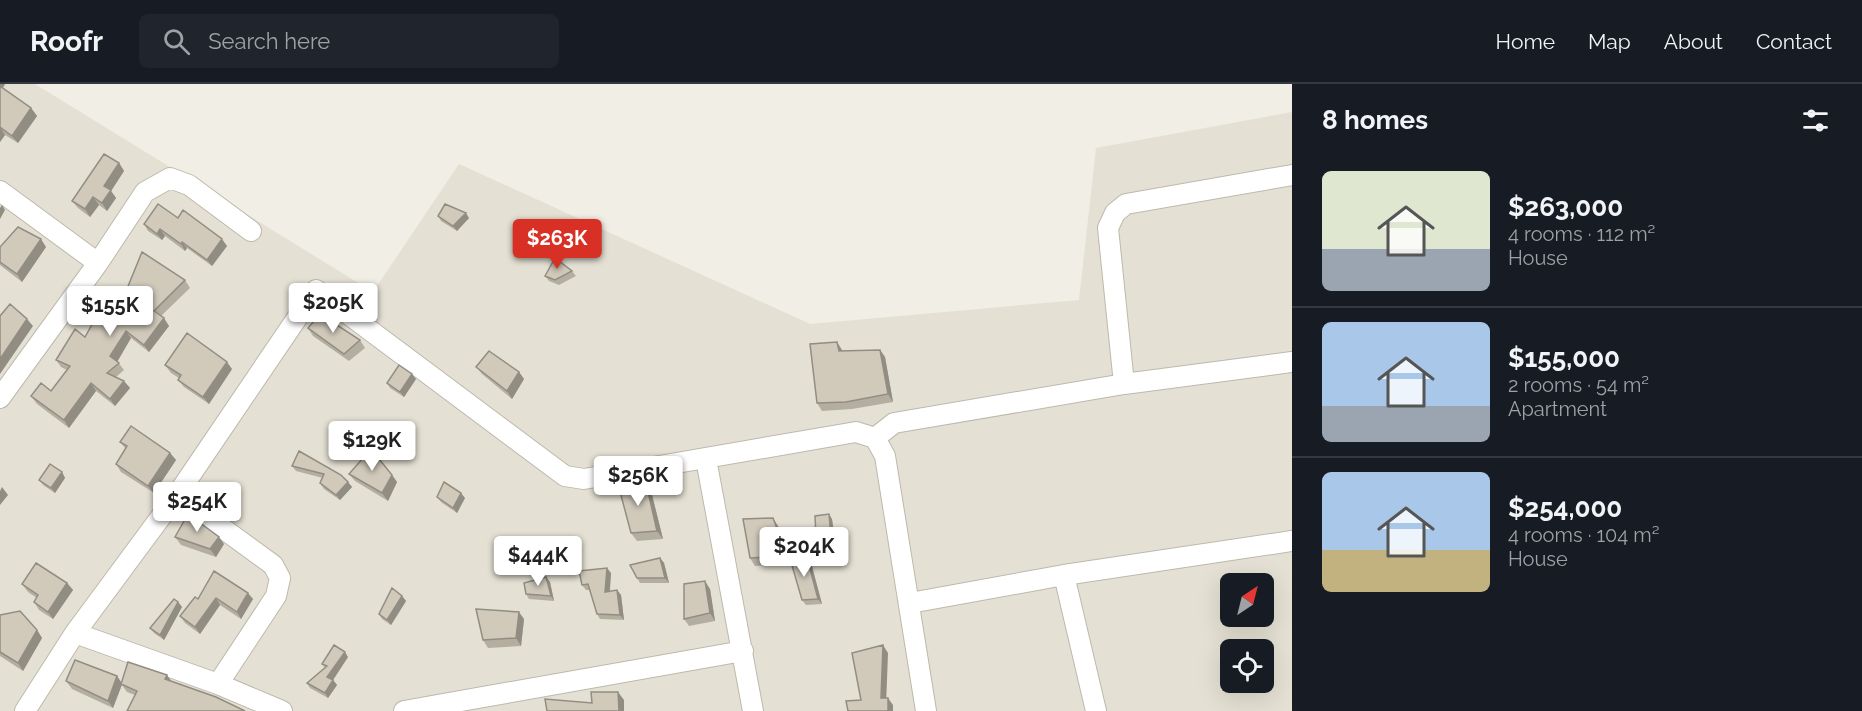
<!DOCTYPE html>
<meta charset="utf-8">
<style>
body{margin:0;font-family:Raleway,sans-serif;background:#20242c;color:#f1f3f6;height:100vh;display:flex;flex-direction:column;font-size:22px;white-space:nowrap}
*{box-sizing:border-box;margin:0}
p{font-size:20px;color:#9ea1a6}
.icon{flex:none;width:33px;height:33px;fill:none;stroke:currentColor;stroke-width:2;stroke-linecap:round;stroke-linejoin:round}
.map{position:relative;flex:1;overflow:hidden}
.side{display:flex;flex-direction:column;background:#171b24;width:570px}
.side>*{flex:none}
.needle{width:39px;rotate:35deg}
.fabs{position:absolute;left:1220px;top:489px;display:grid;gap:12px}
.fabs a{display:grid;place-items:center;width:54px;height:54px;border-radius:9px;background:#171b24;box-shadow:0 6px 24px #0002;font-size:30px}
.price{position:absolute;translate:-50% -51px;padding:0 14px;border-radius:6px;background:#fff;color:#222;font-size:20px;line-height:39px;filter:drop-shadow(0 2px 3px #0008)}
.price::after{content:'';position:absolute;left:50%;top:36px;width:18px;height:14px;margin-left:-9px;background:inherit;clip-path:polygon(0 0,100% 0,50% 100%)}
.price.selected{background:#d93025;color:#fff}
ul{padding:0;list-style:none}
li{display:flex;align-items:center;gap:18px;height:150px;padding:0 30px}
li+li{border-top:2px solid #363941}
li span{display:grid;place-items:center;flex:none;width:168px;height:120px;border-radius:9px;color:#555}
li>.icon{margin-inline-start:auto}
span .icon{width:72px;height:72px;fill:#fffc;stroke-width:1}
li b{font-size:26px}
h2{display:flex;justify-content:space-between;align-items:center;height:72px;padding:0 30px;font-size:26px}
header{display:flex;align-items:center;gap:36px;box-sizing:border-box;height:84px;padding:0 30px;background:#171b24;border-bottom:2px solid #363941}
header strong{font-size:28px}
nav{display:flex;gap:33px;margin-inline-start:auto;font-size:21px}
.search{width:420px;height:54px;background:#20242c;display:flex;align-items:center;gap:15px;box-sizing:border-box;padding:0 21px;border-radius:9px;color:#9ea1a6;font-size:22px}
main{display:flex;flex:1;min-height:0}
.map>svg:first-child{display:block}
.residential{fill:#e4e0d3;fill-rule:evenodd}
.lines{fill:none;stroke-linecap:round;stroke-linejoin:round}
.minor-casing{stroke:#bdb9ab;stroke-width:22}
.minor{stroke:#fff;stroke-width:20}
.wall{fill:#b4aea1}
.shaded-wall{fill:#928d83}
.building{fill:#d1cabb;stroke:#928d83;stroke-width:1.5}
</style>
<header>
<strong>Roofr</strong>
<div class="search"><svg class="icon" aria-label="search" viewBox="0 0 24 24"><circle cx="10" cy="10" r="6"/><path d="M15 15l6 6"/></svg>Search here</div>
<nav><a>Home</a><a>Map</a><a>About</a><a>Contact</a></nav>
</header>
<main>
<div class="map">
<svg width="1292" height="627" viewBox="0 0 1292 627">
<rect width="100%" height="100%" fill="#f0eee5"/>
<path class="residential" d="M0 0H35L373 208 459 80 810 240 1079 216 1096 64 1292 28V627H0ZM1230 500H1263V532H1230ZM1230 566H1263V598H1230Z"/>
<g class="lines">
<defs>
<path id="minor" d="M0 107 98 179 0 314
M98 179 145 108 170 94 189 101 251 147
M1124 300 1108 144 1115 129 1126 120 1292 91
M875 354 894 339 1124 300 1292 278
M706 375 753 627
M177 411 273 481 280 494 276 512 218 600
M1064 491 1096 627
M910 519 1064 491 1292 457
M75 549 218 600 282 627
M25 627 75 549 177 411 316 206 565 392 584 395 856 348 875 354 885 372 926 627
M404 627 743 567"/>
</defs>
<use href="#minor" class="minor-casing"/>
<use href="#minor" class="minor"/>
</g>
<path class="wall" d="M0 0H5L3 4 31 24 37 32 18 59 5 51 0 58Z
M119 79 124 87 111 107 116 114 107 127 99 121 90 133 78 124 72 117Z
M438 132 469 134 457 147 441 137Z
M178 134 227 162 212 182 187 164 185 167 165 152 162 156 148 147 144 140Z
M0 163H46L22 198 0 181Z
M572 187 576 192 559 201 549 197 545 192Z
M185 196 190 204 161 232 169 242 149 268 131 254 117 277 124 286 116 293 130 304 115 322 96 307 69 344 37 320 31 312 51 307 67 286 61 283 56 276 85 253 124 212Z
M308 244 360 256 365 264 349 277 313 252Z
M842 266 843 267 880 266 885 273 893 318 852 325 822 327 817 319Z
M165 281 232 285 209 320 184 303 178 296 179 294 171 289Z
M476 283 519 288 524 295 512 315 482 290Z
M416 295 404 313 390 304 387 299Z
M120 358 170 369 176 376 154 409 121 388 116 380 126 365Z
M292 382 341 391 352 403 340 416 324 405 320 399 323 394 296 387Z
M62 388 65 394 55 409 43 401 39 396Z
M349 390 392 391 397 398 388 417 355 397Z
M646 399 651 407 663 455 637 457 631 449Z
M437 413 465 414 457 429 441 418Z
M832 435 835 457 820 458 816 453Z
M778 442 792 477 810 475 822 520 806 521 802 516 791 479 755 482 750 474Z
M175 453 224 460 216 473 181 461Z
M570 455 574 460 573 479 556 481 552 475Z
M660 474 664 479 669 499H640L637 494Z
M214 487 253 515 241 535 220 521 200 550 185 539 180 532 198 515Z
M611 489 610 508 617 506 621 511 624 536 600 535 597 530 590 506H586L582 501Z
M546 493 550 498 554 517 529 515 526 510Z
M67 499 73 506 53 535 39 526 34 518 37 514 28 508 22 500Z
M710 505 715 537 689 542 684 535Z
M402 512 406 517 391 541 382 535 379 530Z
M178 518 182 523 164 556 154 549 150 544Z
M0 531 37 546 42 554 23 587 0 572Z
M524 535 521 562 488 564 483 556Z
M348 573 333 596 337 601 328 614 310 604 307 599 325 584 322 580Z
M167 591 135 611 127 608 122 601 113 624 72 605 66 597 117 592 122 599Z"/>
<path class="shaded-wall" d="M0 0H5L1 7 0 6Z
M31 24 37 32 18 59 12 52Z
M0 43 5 51 0 58Z
M119 79 124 87 111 107 116 114 107 127 102 119 104 102Z
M93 113 99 121 90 133 85 125Z
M2 121 5 126 0 135V124Z
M466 129 469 134 457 147 453 142Z
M160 145 165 152 162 156 157 150Z
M41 155 46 163 22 198 17 190Z
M222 155 227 162 212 182 207 176Z
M182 158 187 164 185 167 181 160Z
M164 234 169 242 149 268 144 261Z
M27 235 33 242 0 290V275Z
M126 247 131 254 116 280 110 272Z
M837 258 842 266 844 275 839 267Z
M880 266 885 273 893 318 888 310Z
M227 278 232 285 209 320 203 313Z
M519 288 524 295 512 315 507 307Z
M412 290 416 295 404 313 400 308Z
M124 297 130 304 115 322 110 315Z
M91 299 96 307 69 344 64 336Z
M170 369 176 376 154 409 148 402Z
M62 388 65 394 55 409 51 404Z
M392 391 397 398 388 417 382 409Z
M348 398 352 403 340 416 336 411Z
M646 399 651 407 663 455 657 447Z
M2 403 8 411 0 421V407Z
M461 409 465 414 457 429 453 424Z
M829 430 832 435 835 457 831 452Z
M773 434 778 442 793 479 787 472Z
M219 453 224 460 216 473 210 465Z
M570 455 574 460 573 479 570 474Z
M806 470 810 475 822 520 818 515Z
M660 474 664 479 669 499 665 494Z
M607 484 611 489 609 513 605 508Z
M546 493 550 498 554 517 551 512Z
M705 497 710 505 715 537 710 529Z
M67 499 73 506 53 535 48 528Z
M617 506 621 511 624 536 620 531Z
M248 509 253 515 241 535 237 528Z
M402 512 406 517 391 541 387 536Z
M216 514 220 521 200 550 195 543Z
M178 518 182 523 164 556 160 551Z
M519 528 524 535 521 562 516 554Z
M37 546 42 554 23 587 18 579Z
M883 561 888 569 886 622 881 614Z
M345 568 348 573 331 599 327 593Z
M167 591 172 598 165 595Z
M117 592 122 600 113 624 108 617Z
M333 596 337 601 328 614 325 609Z
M618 608 624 616V627H619Z
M888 614 893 621V627H888Z"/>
<path class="building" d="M0 2 31 24 12 52 0 43Z
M104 70 119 79 104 102 111 106 102 119 93 113 85 125 72 117Z
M158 120 178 134 183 126 222 155 207 176 182 158 181 160 160 145 157 150 144 140Z
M445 120 466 129 453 142 438 132Z
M18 143 41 155 17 190 0 178V163Z
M142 168 185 196 154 227 164 234 144 261 126 247 110 272 119 279 107 289 124 297 110 315 91 299 64 336 31 312 41 299 51 307 70 282 56 276 75 245 85 253 112 204 124 212Z
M555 174 572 187 555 196 545 192Z
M10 220 27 235 0 275V232Z
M320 230 360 256 344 270 308 244Z
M187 249 227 278 203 313 178 296 181 291 165 281Z
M837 258 839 267 880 266 888 310 846 318 817 319 810 260Z
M489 267 519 288 507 307 476 283Z
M399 281 412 290 400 308 387 299Z
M131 342 170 369 148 402 116 380 127 362 120 358Z
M371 365 392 391 382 409 349 390Z
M299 367 341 391 348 398 336 411 320 399 324 390 292 382Z
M50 380 62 388 51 404 39 396Z
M444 398 461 409 453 424 437 413Z
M646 399 657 447 631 449 618 400Z
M188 430 219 453 210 465 175 453Z
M829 430 831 452 816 453 815 432Z
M773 434 787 472 750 474 743 435Z
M552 453 570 455V474L552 475Z
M806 470 818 515 802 516 791 478Z
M660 474 665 494H637L630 481Z
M36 479 67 499 48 528 34 518 38 511 22 500Z
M607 484 605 508 617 506 620 531 597 530 588 500 582 501 579 487Z
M214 487 248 509 237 528 216 514 195 543 180 532 195 513 198 515Z
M546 493 551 512 526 510 524 499Z
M705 497 710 529 684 535V500Z
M392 504 402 512 387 536 379 530Z
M174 515 178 518 160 551 150 544Z
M476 525 519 528 516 554 483 556Z
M20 527 37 546 18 579 0 568V531Z
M334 561 345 568 327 593 333 596 325 609 307 599 327 582 322 580Z
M883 561 881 614H888V627H848L846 617 861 616 852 569Z
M75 576 117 592 108 617 66 597Z
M128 578 167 591 165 595 216 613 245 627H127L137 607 121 600Z
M591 608H618L619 627H547L545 615 592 619Z"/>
</svg>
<div class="fabs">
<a><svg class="needle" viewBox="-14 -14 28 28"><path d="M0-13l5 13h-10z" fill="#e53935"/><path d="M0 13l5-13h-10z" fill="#9ea1a6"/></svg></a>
<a><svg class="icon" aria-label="locate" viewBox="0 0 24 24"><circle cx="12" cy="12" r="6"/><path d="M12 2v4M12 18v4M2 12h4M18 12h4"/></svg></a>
</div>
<b class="price selected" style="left:557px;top:186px">$263K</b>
<b class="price" style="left:333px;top:250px">$205K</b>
<b class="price" style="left:110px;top:253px">$155K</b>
<b class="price" style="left:372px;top:388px">$129K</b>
<b class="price" style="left:638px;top:423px">$256K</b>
<b class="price" style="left:197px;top:449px">$254K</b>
<b class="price" style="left:804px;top:494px">$204K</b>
<b class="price" style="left:538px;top:503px">$444K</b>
</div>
<section class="side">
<h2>8 homes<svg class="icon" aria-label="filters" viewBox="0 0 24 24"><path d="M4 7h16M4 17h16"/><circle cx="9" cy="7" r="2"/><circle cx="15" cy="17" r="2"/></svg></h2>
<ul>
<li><span style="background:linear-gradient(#dfe7d0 65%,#9aa5b1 0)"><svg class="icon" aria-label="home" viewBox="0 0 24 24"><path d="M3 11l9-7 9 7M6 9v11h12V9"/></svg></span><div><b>$263,000</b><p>4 rooms · 112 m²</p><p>House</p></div></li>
<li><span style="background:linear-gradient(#a9c7e8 70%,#9aa5b1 0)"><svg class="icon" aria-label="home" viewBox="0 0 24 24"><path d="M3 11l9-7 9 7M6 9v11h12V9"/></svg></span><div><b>$155,000</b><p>2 rooms · 54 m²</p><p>Apartment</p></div></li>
<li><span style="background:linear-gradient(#a9c7e8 65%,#c2b280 0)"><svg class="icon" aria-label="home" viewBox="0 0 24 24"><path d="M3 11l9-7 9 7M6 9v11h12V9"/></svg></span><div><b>$254,000</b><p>4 rooms · 104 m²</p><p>House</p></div></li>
</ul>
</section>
</main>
